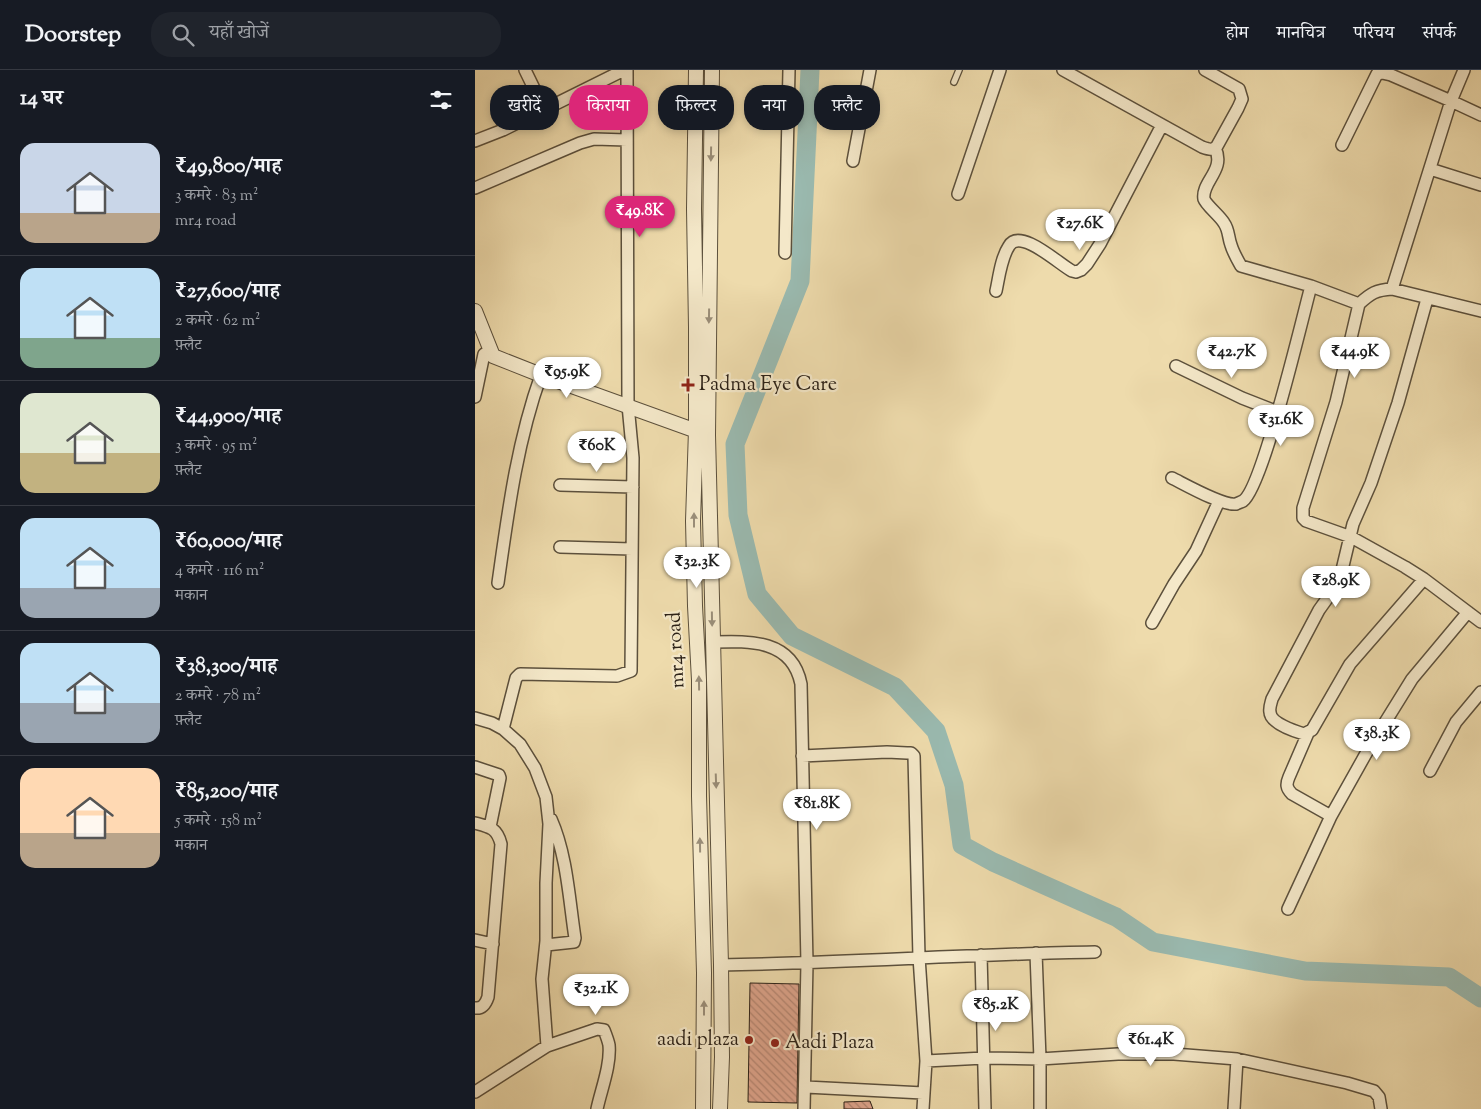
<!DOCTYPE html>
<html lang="hi">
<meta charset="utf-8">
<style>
body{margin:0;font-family:"Sorts Mill Goudy","Noto Serif Devanagari",serif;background:#20242c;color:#f1f3f6;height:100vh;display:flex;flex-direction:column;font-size:19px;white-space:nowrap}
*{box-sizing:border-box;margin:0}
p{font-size:16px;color:#9ea1a6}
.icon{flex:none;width:28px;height:28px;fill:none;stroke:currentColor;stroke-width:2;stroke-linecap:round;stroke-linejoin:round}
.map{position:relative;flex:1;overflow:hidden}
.drawer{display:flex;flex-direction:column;background:#171b24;width:475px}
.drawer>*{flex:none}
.hud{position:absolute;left:15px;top:15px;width:475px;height:45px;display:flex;gap:10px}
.price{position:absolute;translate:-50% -42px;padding:0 11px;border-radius:18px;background:#fff;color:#222;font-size:16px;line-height:32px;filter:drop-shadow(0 1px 2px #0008)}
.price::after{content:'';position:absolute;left:50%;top:30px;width:15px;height:11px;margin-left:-8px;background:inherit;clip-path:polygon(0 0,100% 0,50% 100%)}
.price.on{background:#db2777;color:#fff}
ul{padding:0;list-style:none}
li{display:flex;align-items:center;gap:15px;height:125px;padding:0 20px}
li+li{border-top:1px solid #363941}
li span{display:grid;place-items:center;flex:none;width:140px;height:100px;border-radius:15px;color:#555}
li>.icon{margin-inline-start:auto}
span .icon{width:60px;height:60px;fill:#fffc;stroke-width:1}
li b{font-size:21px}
h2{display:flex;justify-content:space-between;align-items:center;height:60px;padding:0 20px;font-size:21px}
.chip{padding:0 18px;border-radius:20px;background:#171b24;box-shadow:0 2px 8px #0003;font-size:18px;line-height:45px}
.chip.on{background:#db2777;color:#fff}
header{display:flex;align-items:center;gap:30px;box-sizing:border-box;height:70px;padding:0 25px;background:#171b24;border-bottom:1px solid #363941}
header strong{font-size:24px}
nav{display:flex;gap:28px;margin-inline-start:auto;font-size:18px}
.search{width:350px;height:45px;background:#20242c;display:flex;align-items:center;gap:12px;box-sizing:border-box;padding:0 18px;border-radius:20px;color:#9ea1a6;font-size:19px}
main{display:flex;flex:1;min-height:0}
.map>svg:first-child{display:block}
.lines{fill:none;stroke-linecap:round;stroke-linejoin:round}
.river{stroke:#9abab0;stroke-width:19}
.building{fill:url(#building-back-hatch);stroke:#2b2117}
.service-casing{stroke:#5c503c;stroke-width:8}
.minor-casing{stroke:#5c503c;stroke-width:14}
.tertiary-casing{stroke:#5c503c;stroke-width:16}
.service{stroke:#f4e8c9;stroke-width:5.5}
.minor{stroke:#f4e8c9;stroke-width:11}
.tertiary{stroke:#f4e8c9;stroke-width:14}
.oneway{fill:#9a8e79}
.poi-dot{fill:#8f2418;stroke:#f4e8c9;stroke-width:2}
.labels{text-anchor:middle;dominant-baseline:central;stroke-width:4.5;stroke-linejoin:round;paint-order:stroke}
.poi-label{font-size:20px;fill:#2b2117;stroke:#f4e8c9;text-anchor:start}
.street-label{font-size:20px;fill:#2b2117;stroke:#f4e8c9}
</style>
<header>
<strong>Doorstep</strong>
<div class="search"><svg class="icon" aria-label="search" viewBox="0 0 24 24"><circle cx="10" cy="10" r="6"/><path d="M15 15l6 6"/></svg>यहाँ खोजें</div>
<nav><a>होम</a><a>मानचित्र</a><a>परिचय</a><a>संपर्क</a></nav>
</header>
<main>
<section class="drawer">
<h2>14 घर<svg class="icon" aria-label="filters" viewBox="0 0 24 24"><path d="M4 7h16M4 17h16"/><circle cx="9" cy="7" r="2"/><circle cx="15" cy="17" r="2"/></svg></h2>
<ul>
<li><span style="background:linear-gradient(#c9d6e8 70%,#b9a48a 0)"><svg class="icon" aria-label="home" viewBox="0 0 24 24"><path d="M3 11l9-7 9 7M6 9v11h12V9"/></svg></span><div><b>₹49,800/माह</b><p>3 कमरे · 83 m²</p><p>mr4 road</p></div></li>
<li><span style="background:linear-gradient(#bfe0f5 70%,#7fa58c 0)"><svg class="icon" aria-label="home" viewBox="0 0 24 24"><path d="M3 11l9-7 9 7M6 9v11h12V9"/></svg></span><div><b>₹27,600/माह</b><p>2 कमरे · 62 m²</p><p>फ़्लैट</p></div></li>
<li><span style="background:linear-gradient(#dfe7d0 60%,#c2b280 0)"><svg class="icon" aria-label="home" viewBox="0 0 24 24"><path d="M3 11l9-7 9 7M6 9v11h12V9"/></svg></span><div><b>₹44,900/माह</b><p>3 कमरे · 95 m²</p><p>फ़्लैट</p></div></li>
<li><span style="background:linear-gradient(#bfe0f5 70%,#9aa5b1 0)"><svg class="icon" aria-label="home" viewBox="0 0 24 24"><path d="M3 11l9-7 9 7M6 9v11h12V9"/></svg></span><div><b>₹60,000/माह</b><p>4 कमरे · 116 m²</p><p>मकान</p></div></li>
<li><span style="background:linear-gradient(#bfe0f5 60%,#9aa5b1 0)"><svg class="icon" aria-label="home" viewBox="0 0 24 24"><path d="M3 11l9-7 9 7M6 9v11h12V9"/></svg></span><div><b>₹38,300/माह</b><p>2 कमरे · 78 m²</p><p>फ़्लैट</p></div></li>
<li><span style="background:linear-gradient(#ffd9b3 65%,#b9a48a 0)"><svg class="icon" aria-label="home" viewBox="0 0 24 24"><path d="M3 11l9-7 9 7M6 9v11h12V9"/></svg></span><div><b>₹85,200/माह</b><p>5 कमरे · 158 m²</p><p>मकान</p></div></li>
</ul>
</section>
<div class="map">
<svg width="1006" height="1039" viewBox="0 0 1006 1039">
<defs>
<pattern id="building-back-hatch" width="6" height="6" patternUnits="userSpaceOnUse" patternTransform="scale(1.25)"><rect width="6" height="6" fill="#dea48c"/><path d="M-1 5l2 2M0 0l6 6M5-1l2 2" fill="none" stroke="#b48571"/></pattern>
</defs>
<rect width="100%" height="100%" fill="#eedbac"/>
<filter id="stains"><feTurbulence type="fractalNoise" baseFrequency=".004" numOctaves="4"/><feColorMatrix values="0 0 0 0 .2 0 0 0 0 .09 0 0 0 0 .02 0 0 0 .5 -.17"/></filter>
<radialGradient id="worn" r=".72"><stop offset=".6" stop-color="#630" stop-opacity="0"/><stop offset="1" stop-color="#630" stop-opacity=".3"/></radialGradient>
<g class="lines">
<path class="river" d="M335 0 325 211 260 374 263 445 282 524 317 566 420 617 461 661 479 715 487 775 518 792 641 847 678 872 830 901 974 907 1006 928"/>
</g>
<path class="building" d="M275 913 324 914 322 1033 273 1032Z
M395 1031 398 1039H369V1032Z"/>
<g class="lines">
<defs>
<path id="service" d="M479 12 484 0"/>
<path id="minor" d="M50 0 69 39
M588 0 727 77C733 79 738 81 742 76L763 38 767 29 764 19 730 0
M0 71 28 60 149 0
M867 75 899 10 902 4 907 3 916 5 976 31 1006 45
M740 78C751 100 726 112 729 129 731 135 745 146 749 153 754 160 753 167 756 175 758 182 762 189 766 196L836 216 884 234 861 332 828 438V448L831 451 876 467 930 497 949 509 1006 552
M378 91 395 0
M955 99 1006 115
M0 118 105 73 119 69 152 70
M483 124 525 0
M310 183 314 0
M917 219 976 31 989 0
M521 221C524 207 526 188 534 176 545 157 585 195 597 201L601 202 606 200 612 194 625 174 687 55
M884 234C896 223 901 220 917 219L1006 241
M701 296 767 328 803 342
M0 327 9 284
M697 408C711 415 748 436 761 434 763 433 766 432 768 431 788 417 827 249 836 216
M85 415 158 417
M85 477 157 479
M949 509 875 594 837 660 829 664C819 661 795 653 795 642 794 638 796 633 797 629L844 540 859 519 867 500 878 454 896 413 923 333 952 229
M23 513C33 442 42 372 66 305
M677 553 699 514 721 481 744 431
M237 572C274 571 317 569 326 614L332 893 329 1039
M0 648 17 653 28 659 45 674 60 698 71 727 74 754 71 813V871L67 909 72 976
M28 659 41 608 45 604 142 606 156 601 158 388 153 335 152 0
M833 663 814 707C811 714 811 718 817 724L856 746
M327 686 412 682 432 683H436L439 686 444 887 451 991 448 1039
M0 697 24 705 25 708 15 757
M955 701 981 652 1006 622
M0 753C15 757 22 758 26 774L13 927C11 933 8 939 0 938
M813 839 856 746 893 680 937 609 993 542
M0 870 18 874
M71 875 99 872 100 868C94 829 92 785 76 749
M561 883 565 989V1039
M506 885 510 1039
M246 895C371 893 495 884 620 882
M451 991 509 988 565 989 643 984H699L762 989 872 1013 899 1021 904 1027 906 1039
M331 1017 448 1023
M0 1022 72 976 122 959 129 960C131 965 133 970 134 975 136 995 126 1020 122 1039
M759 1039 762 989"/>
<path id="tertiary" d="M221 0 219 139 221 257V360L218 451 220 536 224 610V726L229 903 228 1039
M237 0 233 365 246 895 247 987 245 1039
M0 241 18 286 66 305 227 363"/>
</defs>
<use href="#service" class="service-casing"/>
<use href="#minor" class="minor-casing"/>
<use href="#tertiary" class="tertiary-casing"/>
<use href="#service" class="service"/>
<use href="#minor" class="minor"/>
<use href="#tertiary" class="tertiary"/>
</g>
<defs><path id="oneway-solid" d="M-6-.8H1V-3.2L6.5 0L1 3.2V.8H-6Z" transform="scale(1.25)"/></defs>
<g class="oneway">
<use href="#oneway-solid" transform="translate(236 84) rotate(91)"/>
<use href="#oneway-solid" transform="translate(234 246) rotate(91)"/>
<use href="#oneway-solid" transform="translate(219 450) rotate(-90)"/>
<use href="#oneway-solid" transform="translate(237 549) rotate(89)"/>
<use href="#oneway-solid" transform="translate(224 613) rotate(-91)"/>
<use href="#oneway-solid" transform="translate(241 711) rotate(88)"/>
<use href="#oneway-solid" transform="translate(225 775) rotate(-91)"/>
<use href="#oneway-solid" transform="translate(229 938) rotate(-90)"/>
</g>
<g class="poi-dot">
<path d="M210.5 307.5h5v5h5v5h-5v5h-5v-5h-5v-5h5z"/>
<circle cx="274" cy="970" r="5"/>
<circle cx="300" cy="973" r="5"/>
</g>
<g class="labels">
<g class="poi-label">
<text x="224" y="315">Padma Eye Care</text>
<text x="264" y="970" text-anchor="end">aadi plaza</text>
<text x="310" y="973">Aadi Plaza</text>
</g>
<g class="street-label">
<text transform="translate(202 580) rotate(-93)">mr4 road</text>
</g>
</g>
<rect width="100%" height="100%" filter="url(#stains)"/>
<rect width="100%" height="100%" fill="url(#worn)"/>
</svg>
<b class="price on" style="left:165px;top:168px">₹49.8K</b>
<b class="price" style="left:605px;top:181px">₹27.6K</b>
<b class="price" style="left:757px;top:309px">₹42.7K</b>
<b class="price" style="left:880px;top:309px">₹44.9K</b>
<b class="price" style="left:92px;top:329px">₹95.9K</b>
<b class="price" style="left:806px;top:377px">₹31.6K</b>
<b class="price" style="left:122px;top:403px">₹60K</b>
<b class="price" style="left:222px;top:519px">₹32.3K</b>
<b class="price" style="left:861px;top:538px">₹28.9K</b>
<b class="price" style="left:902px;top:691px">₹38.3K</b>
<b class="price" style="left:342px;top:761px">₹81.8K</b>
<b class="price" style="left:121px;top:946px">₹32.1K</b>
<b class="price" style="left:521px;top:962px">₹85.2K</b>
<b class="price" style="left:676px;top:997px">₹61.4K</b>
<div class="hud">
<a class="chip">खरीदें</a>
<a class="chip on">किराया</a>
<a class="chip">फ़िल्टर</a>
<a class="chip">नया</a>
<a class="chip">फ़्लैट</a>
</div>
</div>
</main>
